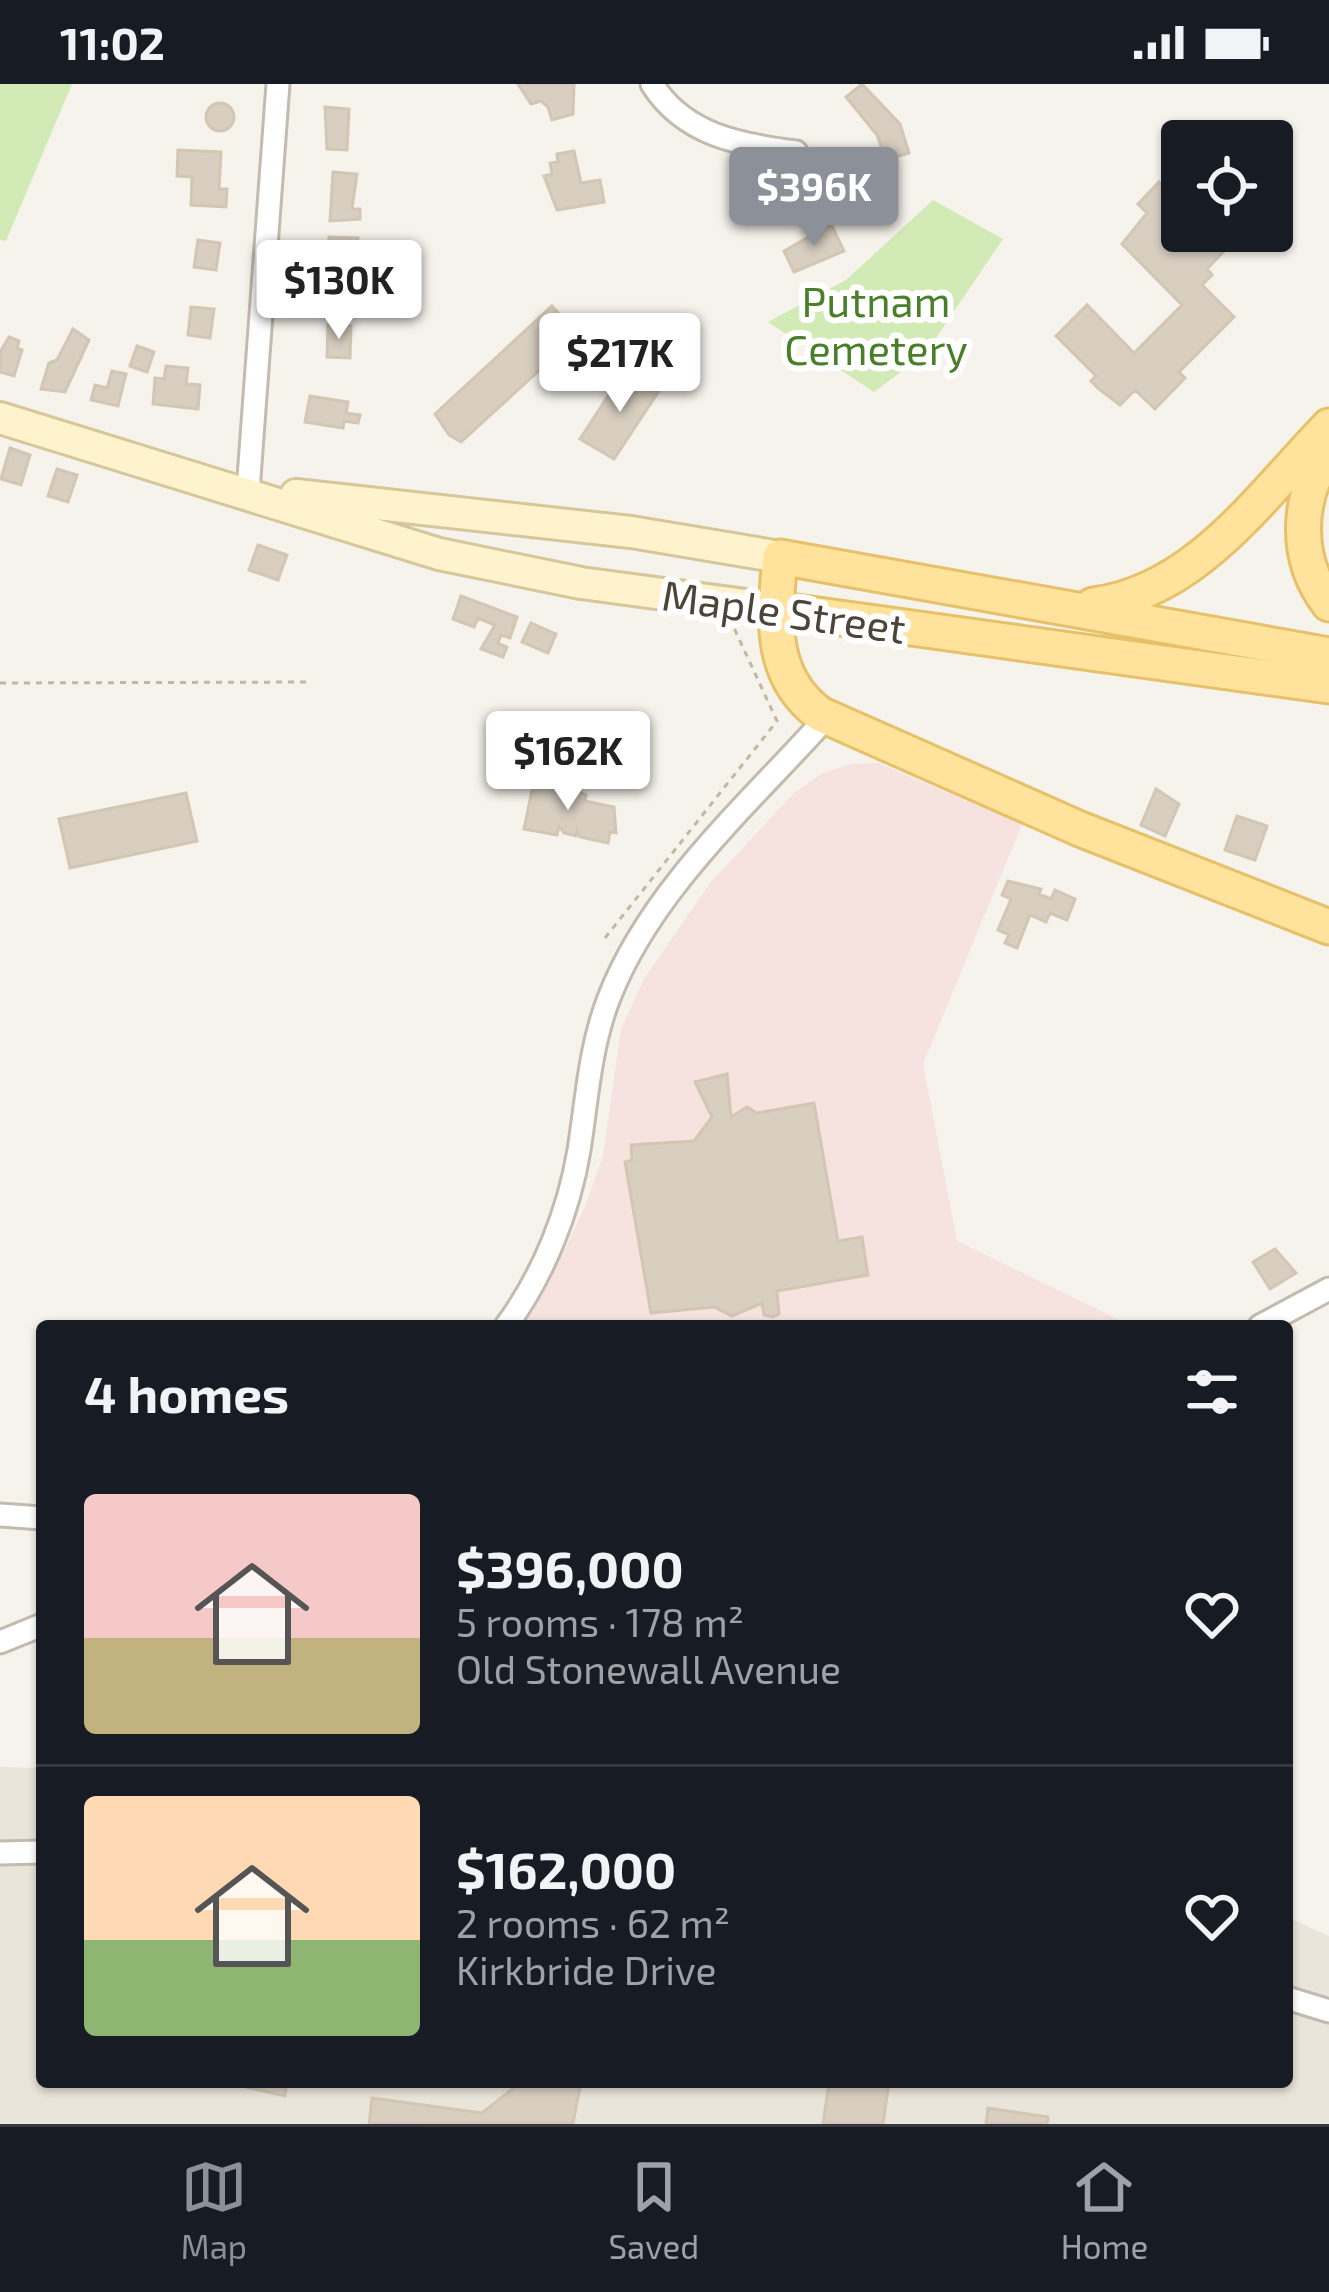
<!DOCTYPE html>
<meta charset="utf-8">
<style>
body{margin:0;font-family:"Exo 2",sans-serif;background:#20242c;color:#f1f3f6;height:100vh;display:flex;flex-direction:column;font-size:45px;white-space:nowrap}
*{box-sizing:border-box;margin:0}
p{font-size:39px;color:#9ea1a6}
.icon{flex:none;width:66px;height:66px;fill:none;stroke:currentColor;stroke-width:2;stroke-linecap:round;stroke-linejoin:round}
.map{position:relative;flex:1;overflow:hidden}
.panel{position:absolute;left:36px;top:1236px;width:1257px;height:768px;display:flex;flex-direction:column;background:#171b24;border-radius:12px;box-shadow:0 3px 9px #0004}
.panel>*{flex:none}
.fabs{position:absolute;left:1161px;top:36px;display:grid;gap:24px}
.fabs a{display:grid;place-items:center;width:132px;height:132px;border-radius:12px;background:#171b24;box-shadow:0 3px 9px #0004;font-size:60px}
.price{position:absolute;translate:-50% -102px;padding:0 27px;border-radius:12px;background:#fff;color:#222;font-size:39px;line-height:78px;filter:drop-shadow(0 3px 6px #0008)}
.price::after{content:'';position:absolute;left:50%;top:72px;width:36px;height:27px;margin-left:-18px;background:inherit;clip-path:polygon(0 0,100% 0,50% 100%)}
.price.active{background:#8c9099;color:#fff}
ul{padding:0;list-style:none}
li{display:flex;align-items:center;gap:36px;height:300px;padding:0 48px}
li+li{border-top:3px solid #363941}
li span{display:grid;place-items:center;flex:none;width:336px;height:240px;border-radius:12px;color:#555}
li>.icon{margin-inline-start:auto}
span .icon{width:144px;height:144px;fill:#fffc;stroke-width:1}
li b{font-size:51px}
h2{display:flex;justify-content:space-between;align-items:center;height:144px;padding:0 48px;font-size:51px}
.status{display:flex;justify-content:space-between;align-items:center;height:84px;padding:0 60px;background:#171b24;direction:ltr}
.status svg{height:33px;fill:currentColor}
.tab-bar{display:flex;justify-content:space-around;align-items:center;height:168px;border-top:3px solid #363941;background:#171b24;font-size:33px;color:#9ea1a6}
.tab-bar a{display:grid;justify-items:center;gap:6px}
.tab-bar .active{color:#8c9099}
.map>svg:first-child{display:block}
.residential{fill:#eae5da}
.medical{fill:#f6e3e0}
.green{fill:#d2eab5}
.building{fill:#d8cfc1;stroke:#d3c7b4;stroke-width:3}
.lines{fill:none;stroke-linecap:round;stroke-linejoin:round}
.minor-casing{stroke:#c2bbae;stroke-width:27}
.secondary-casing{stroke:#d6c79b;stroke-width:36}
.primary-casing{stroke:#e6c16a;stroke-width:39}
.path{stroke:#c4b79f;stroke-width:3;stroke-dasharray:6 6;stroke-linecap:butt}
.minor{stroke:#fff;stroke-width:21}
.secondary{stroke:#fff3cd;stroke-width:30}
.primary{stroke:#ffe39c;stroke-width:33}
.labels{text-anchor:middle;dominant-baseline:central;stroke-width:12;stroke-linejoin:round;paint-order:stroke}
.park-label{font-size:42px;fill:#4a7f2a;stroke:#fff}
.street-label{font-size:42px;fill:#4b4439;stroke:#fff}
</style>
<div class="status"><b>11:02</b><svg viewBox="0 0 49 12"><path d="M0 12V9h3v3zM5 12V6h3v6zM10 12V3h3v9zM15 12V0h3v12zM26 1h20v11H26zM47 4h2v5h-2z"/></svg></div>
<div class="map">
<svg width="1329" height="2040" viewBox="0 0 1329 2040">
<rect width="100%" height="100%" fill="#f6f3ec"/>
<path class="residential" d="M0 1683 42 1684V1998H1287V1833L1329 1852V2040H0Z"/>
<path class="medical" d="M878 679 1022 740 923 980 957 1157 1132 1242H515L563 1170 586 1120 603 1072 621 945 644 895 710 799 794 709 823 689 851 680Z"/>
<path class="green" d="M0 0H72L6 157 0 156Z
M933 116 1003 155 925 270 874 308 768 238 846 196Z"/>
<path class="building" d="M518 0H574L573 30 552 36 548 23 541 17 531 20Z
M862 0 900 40 909 69 886 76 877 51 846 13Z
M206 33a14 14 0 1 1 28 0a14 14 0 1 1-28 0Z
M325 23 349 25 347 66 327 65Z
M178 66 221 68 219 105H227L226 123 191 121 192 93 177 92Z
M574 67 581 99 600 96 604 118 557 126 544 92 552 90 550 79 558 78 557 70Z
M333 88 357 90 352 125H360V135L330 137Z
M1159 98 1182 121V147H1208L1226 165 1207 185 1212 191 1202 201 1234 233 1179 288 1185 294 1155 325 1135 306 1120 321 1099 305 1091 297 1096 292 1056 252 1087 221 1134 269 1182 221 1122 160 1147 129 1138 120Z
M831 140 844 167 794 188 784 167Z
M329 153 358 154 357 165 349 164 348 170 355 171 353 201H345L344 209H333L334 198H326Z
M198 156 220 159 216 186 194 183Z
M552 222 578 251 461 358 449 351 435 330Z
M191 223 214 225 210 254 188 251Z
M328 241 351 242 350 274 327 273Z
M73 245 89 256 65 308 41 305 49 279 57 276Z
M9 253 19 257 17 264 22 266 14 292 0 288V268Z
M137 262 154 268 147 288 130 282Z
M166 282 188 284 186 300 200 301 198 325 153 320 155 294 164 295Z
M625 286 659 307 614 375 580 355Z
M112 287 126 290 118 322 91 316 95 301 107 304Z
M310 312 348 318 346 329 360 331 358 339 344 337 343 344 305 338Z
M10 364 30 371 21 401 1 395Z
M57 385 77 391 68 418 48 412Z
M258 461 287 471 278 496 249 486Z
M461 512 517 533 510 554 501 551 498 559 507 563 503 573 481 565 495 541 478 534 474 543 453 535Z
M531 539 556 550 548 569 522 558Z
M534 696 568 703 586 711 585 717 614 723 616 749 610 748 608 759 580 753 577 746 576 752 564 749 559 742 557 751 524 745Z
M1156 705 1179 720 1165 752 1141 741Z
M186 709 197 757 70 784 59 735Z
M1237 732 1267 742 1255 776 1225 766Z
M1008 797 1041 805 1039 810 1051 815 1055 806 1075 815 1067 836 1050 829 1046 838 1030 831 1017 864 1005 859 1009 851 998 846 1011 815 1002 811Z
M727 990 731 1033 747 1023 757 1029 814 1019 838 1157 862 1153 868 1191 777 1207 779 1230 773 1233 764 1231 762 1219 732 1232 714 1223 651 1229 625 1078 632 1076 631 1061 694 1057 712 1033 695 998Z
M1275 1165 1296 1189 1270 1205 1253 1178Z
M223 1998H287L285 2012Z
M581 1998 573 2039 369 2040 372 2014 482 2029 521 1998Z
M829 1998H889L883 2040H823Z
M988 2024 1048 2033 1047 2040H986Z"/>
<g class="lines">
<defs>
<path id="minor" d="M652 0C684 51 740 61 796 68
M248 407 278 0
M506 1242C543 1192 569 1127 579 1066 587 1015 590 962 609 914 651 805 750 719 826 634
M1260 1242 1329 1205
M0 1431 42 1434
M0 1558 42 1541
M0 1769 42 1768
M1287 1914 1329 1927"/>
<path id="secondary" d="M0 334 439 470 581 499 775 525
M296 411 631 448 780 473"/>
<path id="primary" d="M1329 368C1296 413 1294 475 1329 520
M1093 521C1196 508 1260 413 1329 342
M775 525 1329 602
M1329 571 780 473C775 531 767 591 820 630L1080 745 1329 843"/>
</defs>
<use href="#minor" class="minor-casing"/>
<use href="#secondary" class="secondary-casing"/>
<use href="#primary" class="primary-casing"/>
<path class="path" d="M0 599 309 598
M605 854 777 637 734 544"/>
<use href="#minor" class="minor"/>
<use href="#secondary" class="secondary"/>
<use href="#primary" class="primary"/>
</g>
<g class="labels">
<g class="park-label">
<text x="876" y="216">Putnam<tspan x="876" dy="48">Cemetery</tspan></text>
</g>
<g class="street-label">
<text transform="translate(784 526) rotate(8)">Maple Street</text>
</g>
</g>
</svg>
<div class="fabs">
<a><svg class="icon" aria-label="locate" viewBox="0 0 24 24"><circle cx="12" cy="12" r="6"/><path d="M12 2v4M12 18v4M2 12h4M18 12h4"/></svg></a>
</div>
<b class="price active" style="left:814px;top:165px">$396K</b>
<b class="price" style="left:339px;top:258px">$130K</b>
<b class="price" style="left:620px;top:331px">$217K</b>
<b class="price" style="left:568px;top:729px">$162K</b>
<section class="panel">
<h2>4 homes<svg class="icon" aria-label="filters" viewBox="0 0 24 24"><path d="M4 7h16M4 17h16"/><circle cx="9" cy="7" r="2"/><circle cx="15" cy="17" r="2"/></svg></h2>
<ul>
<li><span style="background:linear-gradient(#f6c9c9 60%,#c2b280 0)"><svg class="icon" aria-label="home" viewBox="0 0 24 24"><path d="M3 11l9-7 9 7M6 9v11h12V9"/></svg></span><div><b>$396,000</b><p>5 rooms · 178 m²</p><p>Old Stonewall Avenue</p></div><svg class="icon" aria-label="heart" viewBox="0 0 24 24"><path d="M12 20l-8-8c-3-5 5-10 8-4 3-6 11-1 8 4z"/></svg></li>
<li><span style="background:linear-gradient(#ffd9b3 60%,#8fb573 0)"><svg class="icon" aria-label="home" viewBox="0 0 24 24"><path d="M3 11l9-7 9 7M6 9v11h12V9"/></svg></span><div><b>$162,000</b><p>2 rooms · 62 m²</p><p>Kirkbride Drive</p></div><svg class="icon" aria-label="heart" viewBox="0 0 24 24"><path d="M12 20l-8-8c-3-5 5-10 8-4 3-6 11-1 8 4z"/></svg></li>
</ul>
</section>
</div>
<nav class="tab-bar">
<a class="active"><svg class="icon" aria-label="map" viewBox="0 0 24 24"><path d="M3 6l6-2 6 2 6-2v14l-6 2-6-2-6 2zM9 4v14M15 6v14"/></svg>Map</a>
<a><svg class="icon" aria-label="saved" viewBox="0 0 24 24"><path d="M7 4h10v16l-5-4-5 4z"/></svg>Saved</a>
<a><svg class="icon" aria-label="home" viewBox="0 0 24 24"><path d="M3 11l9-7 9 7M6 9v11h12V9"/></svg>Home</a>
</nav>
